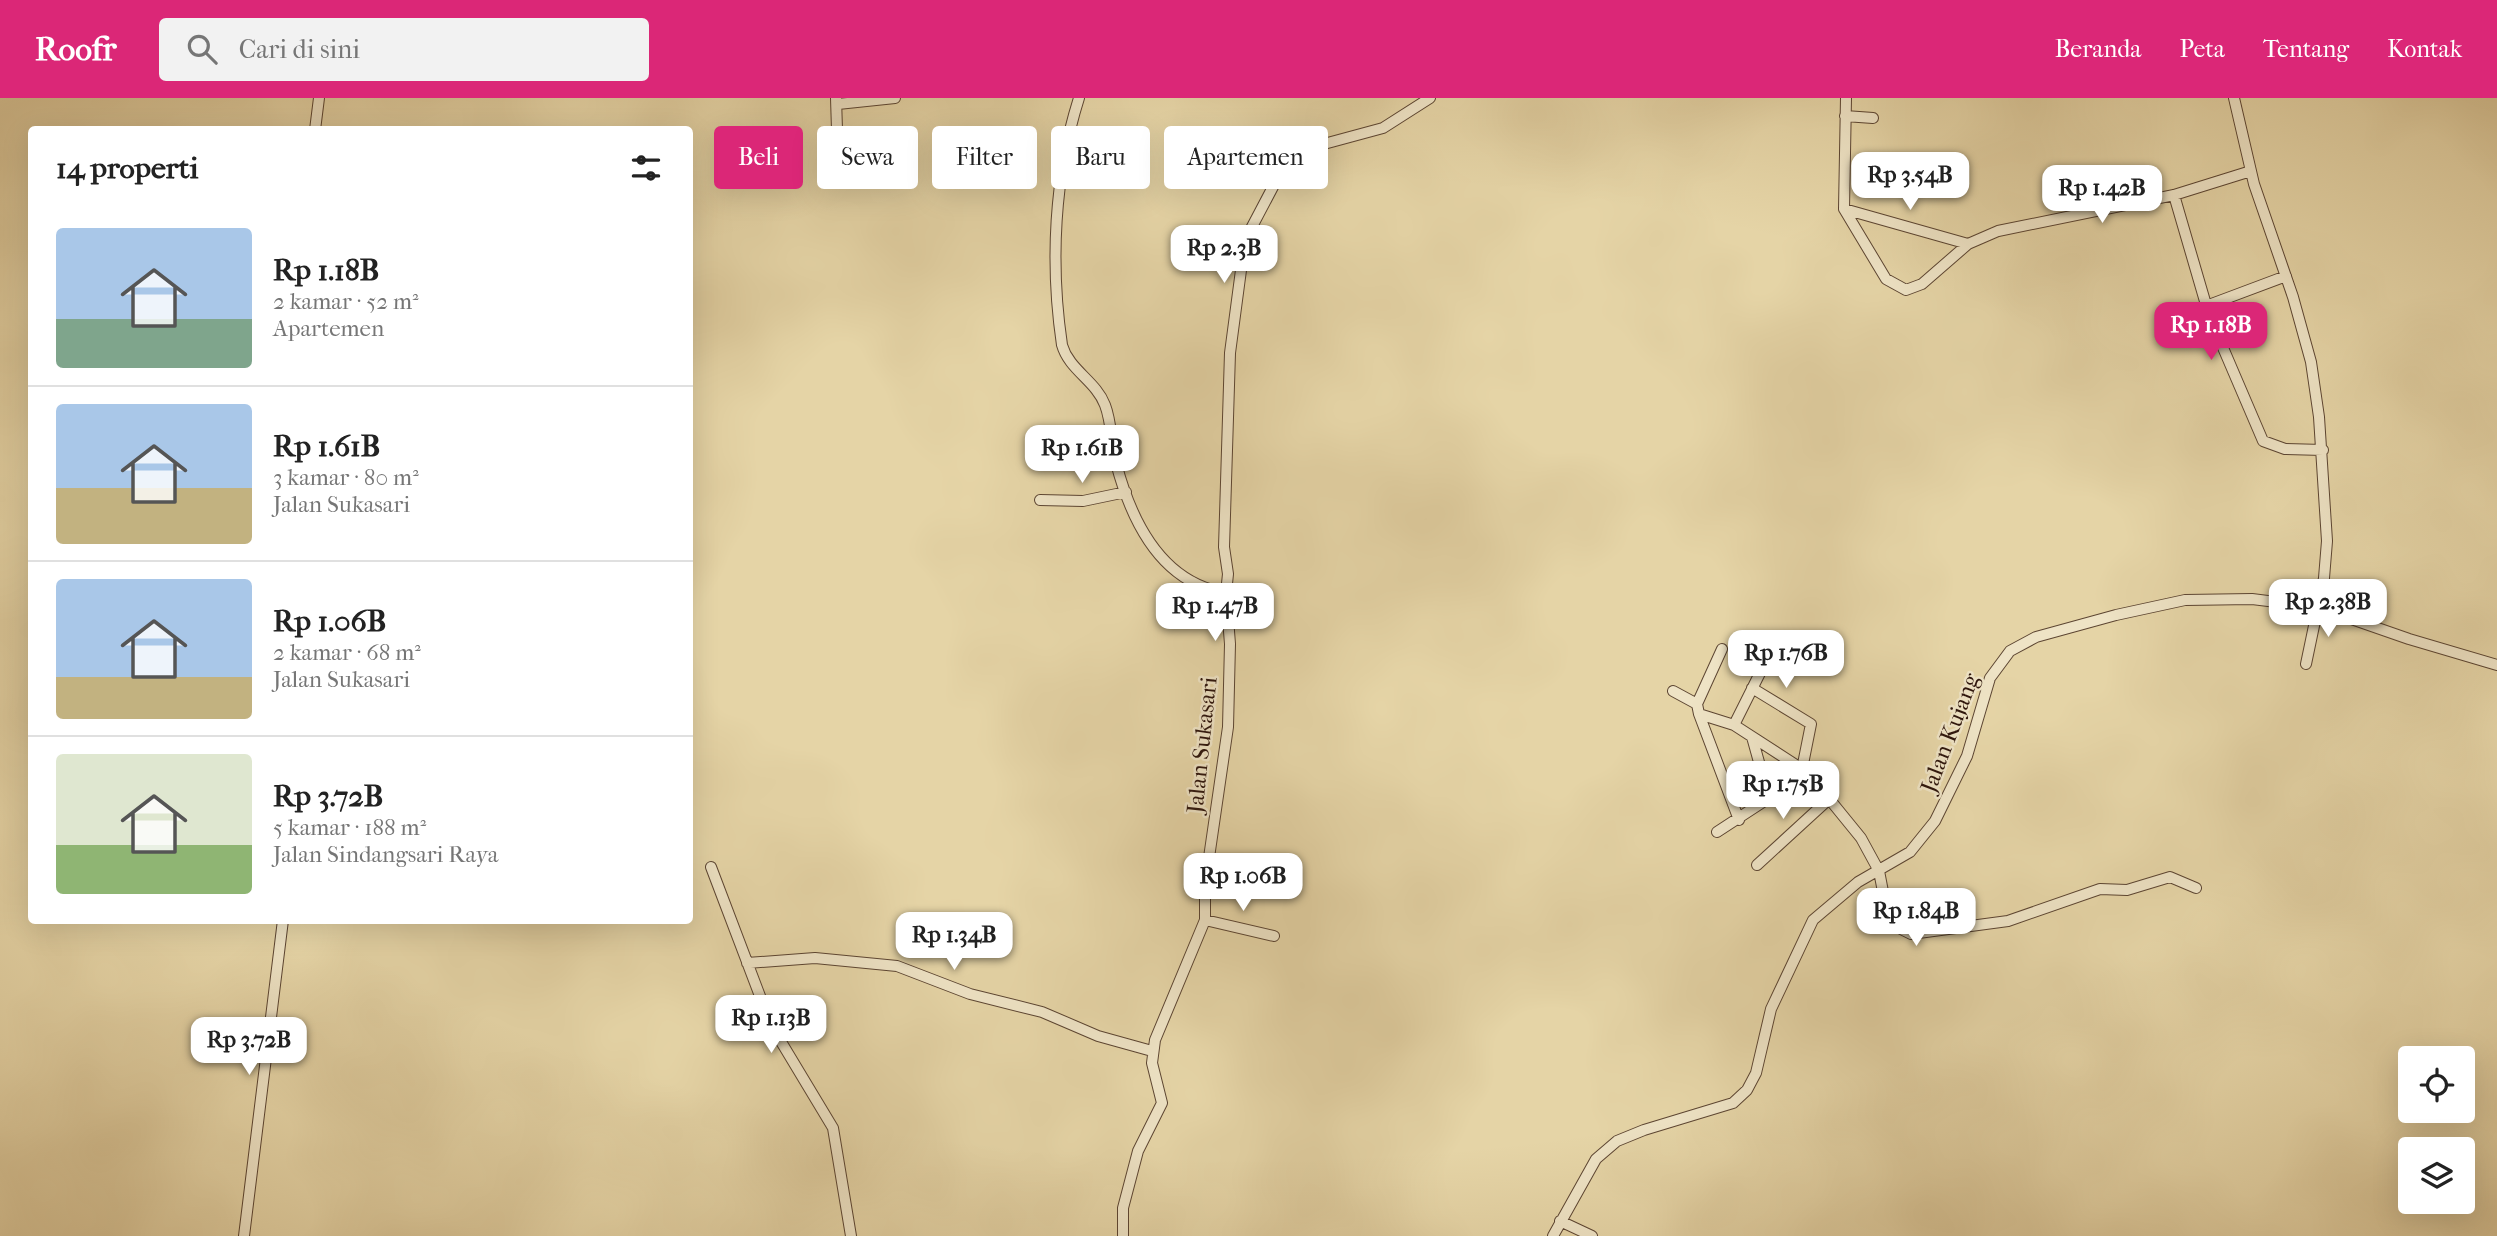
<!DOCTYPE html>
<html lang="id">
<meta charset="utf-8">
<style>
body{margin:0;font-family:"IM FELL French Canon",serif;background:#f2f2f2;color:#222;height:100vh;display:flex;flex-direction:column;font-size:26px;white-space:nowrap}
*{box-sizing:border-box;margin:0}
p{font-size:23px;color:#767676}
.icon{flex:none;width:38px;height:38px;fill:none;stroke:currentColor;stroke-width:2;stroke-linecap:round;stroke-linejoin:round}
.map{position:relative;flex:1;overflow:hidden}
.sheet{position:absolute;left:28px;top:28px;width:665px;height:798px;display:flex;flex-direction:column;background:#fff;border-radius:7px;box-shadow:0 7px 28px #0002}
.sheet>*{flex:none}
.top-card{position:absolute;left:714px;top:28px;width:665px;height:63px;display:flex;gap:14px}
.buttons{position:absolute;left:2398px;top:948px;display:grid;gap:14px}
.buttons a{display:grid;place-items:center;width:77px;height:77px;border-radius:7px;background:#fff;box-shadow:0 7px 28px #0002;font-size:35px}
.price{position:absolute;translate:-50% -60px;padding:0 16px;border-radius:14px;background:#fff;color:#222;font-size:23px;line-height:46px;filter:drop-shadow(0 2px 4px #0008)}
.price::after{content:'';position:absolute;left:50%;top:42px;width:21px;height:16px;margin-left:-10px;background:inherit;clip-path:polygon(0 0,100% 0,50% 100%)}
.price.current{background:#db2777;color:#fff}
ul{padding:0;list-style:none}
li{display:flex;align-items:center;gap:21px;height:175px;padding:0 28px}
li+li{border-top:2px solid #e0e0e0}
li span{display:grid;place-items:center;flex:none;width:196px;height:140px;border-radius:7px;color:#555}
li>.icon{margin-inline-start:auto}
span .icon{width:84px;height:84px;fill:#fffc;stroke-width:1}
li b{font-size:30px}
h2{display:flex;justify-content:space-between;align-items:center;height:84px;padding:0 28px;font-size:30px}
.tag{padding:0 24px;border-radius:7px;background:#fff;box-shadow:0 7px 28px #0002;font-size:24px;line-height:63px}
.tag.current{background:#db2777;color:#fff}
header{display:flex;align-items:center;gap:42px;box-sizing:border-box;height:98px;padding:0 35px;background:#db2777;color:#fff}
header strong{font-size:33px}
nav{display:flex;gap:38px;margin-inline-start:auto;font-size:24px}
.search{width:490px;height:63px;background:#f2f2f2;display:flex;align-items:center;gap:18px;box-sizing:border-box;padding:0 24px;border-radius:7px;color:#767676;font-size:26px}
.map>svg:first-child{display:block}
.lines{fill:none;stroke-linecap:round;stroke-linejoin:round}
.minor-casing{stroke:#5c4532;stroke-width:12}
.minor{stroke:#eee3c5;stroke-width:10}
.labels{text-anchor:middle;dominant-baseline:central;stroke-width:5;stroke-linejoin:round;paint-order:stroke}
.street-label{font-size:23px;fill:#2e150c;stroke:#eee3c5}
</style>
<header>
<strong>Roofr</strong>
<div class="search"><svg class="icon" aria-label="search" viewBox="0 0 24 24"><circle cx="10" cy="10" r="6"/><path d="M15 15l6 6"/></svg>Cari di sini</div>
<nav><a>Beranda</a><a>Peta</a><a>Tentang</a><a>Kontak</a></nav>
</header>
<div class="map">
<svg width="2497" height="1138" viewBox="0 0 2497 1138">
<rect width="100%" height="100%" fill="#e5d4a6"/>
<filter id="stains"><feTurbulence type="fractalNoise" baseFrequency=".00286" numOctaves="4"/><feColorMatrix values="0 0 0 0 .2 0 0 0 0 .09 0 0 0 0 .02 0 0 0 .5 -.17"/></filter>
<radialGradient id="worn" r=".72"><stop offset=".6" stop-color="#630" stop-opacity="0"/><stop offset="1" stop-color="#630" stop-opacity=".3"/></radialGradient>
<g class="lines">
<defs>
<path id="minor" d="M836 0 838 63
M1079 0C1054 79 1050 166 1062 247 1069 272 1096 283 1105 307 1112 325 1111 346 1116 365 1131 422 1161 485 1226 495L1230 546 1228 629 1205 787V822L1155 942 1152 965 1162 1005 1138 1053 1123 1110V1138
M1846 0 1844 111 1886 181 1906 192 1922 186 1968 146 1998 133 2174 97 2251 73
M2234 0 2254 86 2293 199 2311 264 2319 319 2327 443 2324 480 2306 566
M838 6 895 0
M1845 18 1873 20
M315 32 319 0
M2174 97 2209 217 2263 343 2285 351 2323 352
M1844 111 1968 146
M2206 208 2286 178
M1040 402 1083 403 1126 394
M1226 495 1228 476 1224 449 1230 255 1245 142 1285 66 1298 53 1383 30 1430 0
M1752 590 1811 626 1802 671 1769 700 1752 639
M1673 593 1697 606 1699 616 1734 627 1802 671 1813 681 1861 740 1879 773 1889 825 1911 836 2008 823 2100 791 2127 792 2170 779 2196 790
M1697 606 1722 551
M1699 616 1739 722
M1734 627 1762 571
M1717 734 1769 700
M1757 767 1829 701
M711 769 771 927 833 1030 851 1138
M1205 822 1274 838
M747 865 815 860 897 868 970 896 1042 914 1098 938 1152 953
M1560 1123 1592 1138
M244 1138 283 822
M1553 1138 1596 1061 1617 1043 1644 1032 1733 1005 1747 992 1756 975 1771 911 1813 822 1858 784 1910 754 1935 723 1967 658 1990 580 2010 553 2036 539 2116 517 2185 502 2252 501 2317 509 2409 541 2497 567"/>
</defs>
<use href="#minor" class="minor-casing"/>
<use href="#minor" class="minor"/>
</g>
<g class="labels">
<g class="street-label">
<text transform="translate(1950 635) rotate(-69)">Jalan Kujang</text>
<text transform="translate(1202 647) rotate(-84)">Jalan Sukasari</text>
</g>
</g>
<rect width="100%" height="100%" filter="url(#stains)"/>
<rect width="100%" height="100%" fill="url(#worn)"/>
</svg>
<div class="buttons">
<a><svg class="icon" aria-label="locate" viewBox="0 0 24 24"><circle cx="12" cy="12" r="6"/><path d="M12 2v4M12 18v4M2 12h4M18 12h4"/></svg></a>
<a><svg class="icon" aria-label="layers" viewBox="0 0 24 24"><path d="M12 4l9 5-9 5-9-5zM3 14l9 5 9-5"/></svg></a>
</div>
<b class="price" style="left:1910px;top:114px">Rp 3.54B</b>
<b class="price" style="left:2102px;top:127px">Rp 1.42B</b>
<b class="price" style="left:1224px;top:187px">Rp 2.3B</b>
<b class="price current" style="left:2211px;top:264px">Rp 1.18B</b>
<b class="price" style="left:1082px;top:387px">Rp 1.61B</b>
<b class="price" style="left:2328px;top:541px">Rp 2.38B</b>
<b class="price" style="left:1215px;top:545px">Rp 1.47B</b>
<b class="price" style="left:1786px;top:592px">Rp 1.76B</b>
<b class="price" style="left:1783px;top:723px">Rp 1.75B</b>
<b class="price" style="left:1243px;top:815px">Rp 1.06B</b>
<b class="price" style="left:1916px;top:850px">Rp 1.84B</b>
<b class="price" style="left:954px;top:874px">Rp 1.34B</b>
<b class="price" style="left:771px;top:957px">Rp 1.13B</b>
<b class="price" style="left:249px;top:979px">Rp 3.72B</b>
<div class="top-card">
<a class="tag current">Beli</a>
<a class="tag">Sewa</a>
<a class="tag">Filter</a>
<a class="tag">Baru</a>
<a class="tag">Apartemen</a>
</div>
<section class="sheet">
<h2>14 properti<svg class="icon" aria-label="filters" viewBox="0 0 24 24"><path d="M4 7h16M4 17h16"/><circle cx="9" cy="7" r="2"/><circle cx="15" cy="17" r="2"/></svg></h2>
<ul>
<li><span style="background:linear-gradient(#a9c7e8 65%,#7fa58c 0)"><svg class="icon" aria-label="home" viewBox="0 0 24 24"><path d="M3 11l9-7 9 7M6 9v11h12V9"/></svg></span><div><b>Rp 1.18B</b><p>2 kamar · 52 m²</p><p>Apartemen</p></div></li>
<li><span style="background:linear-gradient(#a9c7e8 60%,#c2b280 0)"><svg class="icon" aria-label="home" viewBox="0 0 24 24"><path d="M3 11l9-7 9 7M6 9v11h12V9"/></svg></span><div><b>Rp 1.61B</b><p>3 kamar · 80 m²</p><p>Jalan Sukasari</p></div></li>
<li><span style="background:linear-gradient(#a9c7e8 70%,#c2b280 0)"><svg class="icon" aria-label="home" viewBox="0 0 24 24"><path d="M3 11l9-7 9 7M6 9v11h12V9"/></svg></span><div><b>Rp 1.06B</b><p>2 kamar · 68 m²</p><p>Jalan Sukasari</p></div></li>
<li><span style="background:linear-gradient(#dfe7d0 65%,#8fb573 0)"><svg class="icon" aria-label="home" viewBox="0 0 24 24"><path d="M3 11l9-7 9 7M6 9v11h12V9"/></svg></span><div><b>Rp 3.72B</b><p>5 kamar · 188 m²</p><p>Jalan Sindangsari Raya</p></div></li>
</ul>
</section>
</div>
